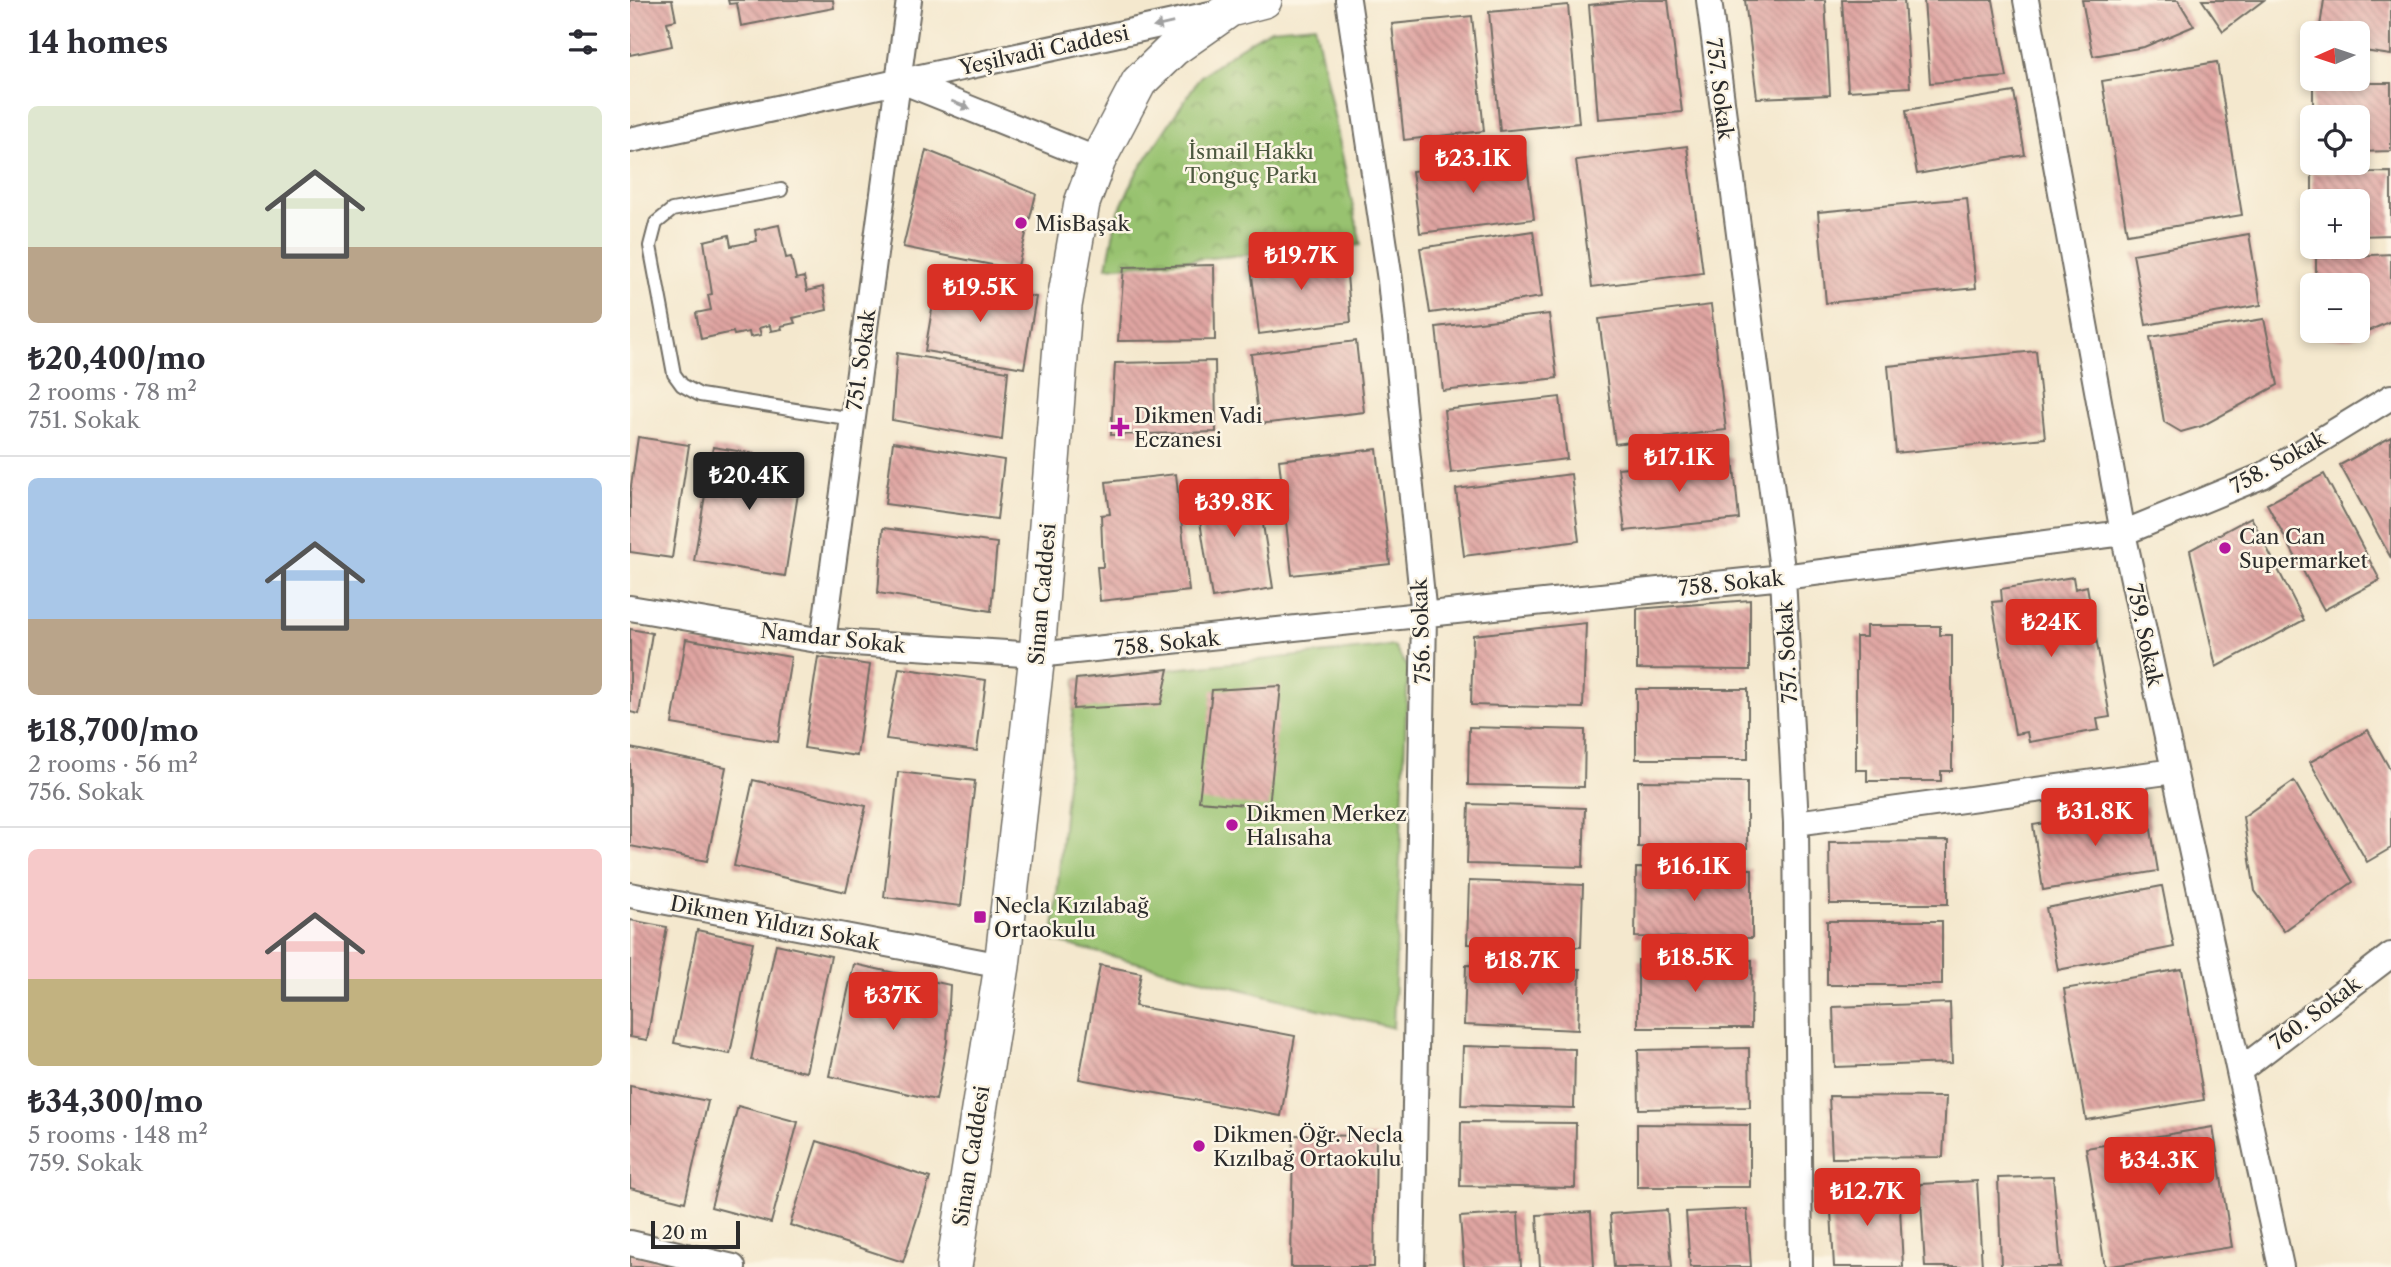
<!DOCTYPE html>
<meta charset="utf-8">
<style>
body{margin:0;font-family:"Libre Caslon Text",serif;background:#f2f2f3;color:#2b2b33;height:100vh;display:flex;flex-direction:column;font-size:26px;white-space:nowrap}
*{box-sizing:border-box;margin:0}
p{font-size:23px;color:#7c7c81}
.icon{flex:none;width:38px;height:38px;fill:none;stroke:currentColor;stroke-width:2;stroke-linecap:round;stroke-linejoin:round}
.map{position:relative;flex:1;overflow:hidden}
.drawer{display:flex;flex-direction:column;background:#fff;width:630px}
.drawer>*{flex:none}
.needle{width:46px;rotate:267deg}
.fabs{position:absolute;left:1670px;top:21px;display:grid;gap:14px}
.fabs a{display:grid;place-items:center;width:70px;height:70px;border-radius:10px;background:#fff;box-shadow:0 4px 10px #0003;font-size:35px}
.scale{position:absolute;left:21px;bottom:18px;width:89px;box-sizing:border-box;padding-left:7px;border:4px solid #2b2b2b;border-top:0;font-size:19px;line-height:24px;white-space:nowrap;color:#2b2b2b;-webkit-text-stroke:5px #fcf5e5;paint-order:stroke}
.price{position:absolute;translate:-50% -60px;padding:0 16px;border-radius:7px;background:#d93025;color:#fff;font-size:23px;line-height:46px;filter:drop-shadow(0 2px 4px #0008)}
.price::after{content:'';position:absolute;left:50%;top:42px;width:21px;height:16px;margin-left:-10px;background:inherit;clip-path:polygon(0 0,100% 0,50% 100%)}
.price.selected{background:#222;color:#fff}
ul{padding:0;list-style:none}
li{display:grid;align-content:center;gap:14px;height:371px;padding:0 28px}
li+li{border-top:2px solid #e1e1e2}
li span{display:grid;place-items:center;height:217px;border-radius:10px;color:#555}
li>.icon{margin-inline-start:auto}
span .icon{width:126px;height:126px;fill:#fffc;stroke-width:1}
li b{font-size:30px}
h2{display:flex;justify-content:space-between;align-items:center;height:84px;padding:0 28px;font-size:30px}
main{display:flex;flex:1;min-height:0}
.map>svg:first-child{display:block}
.grass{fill:#98c26f;stroke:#62764d;stroke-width:2}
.park{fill:url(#park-crowns);stroke:#62764d;stroke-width:2}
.building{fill:url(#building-back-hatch)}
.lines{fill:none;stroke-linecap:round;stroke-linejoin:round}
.service-casing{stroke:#716d64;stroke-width:16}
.minor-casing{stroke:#716d64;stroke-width:28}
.secondary-casing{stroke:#716d64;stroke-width:38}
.service{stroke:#fff;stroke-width:12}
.minor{stroke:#fff;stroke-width:24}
.secondary{stroke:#fff;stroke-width:35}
.oneway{fill:#a0a0a0}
.poi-dot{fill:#b5179e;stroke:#fcf5e5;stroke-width:2.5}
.labels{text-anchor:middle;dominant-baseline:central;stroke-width:5;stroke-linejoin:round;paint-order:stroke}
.street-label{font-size:21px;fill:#2b2b2b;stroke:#fcf5e5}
.park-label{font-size:21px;fill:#4c583f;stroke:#fcf5e5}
.poi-label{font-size:21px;fill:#2b2b2b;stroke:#fcf5e5;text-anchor:start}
</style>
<main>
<section class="drawer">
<h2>14 homes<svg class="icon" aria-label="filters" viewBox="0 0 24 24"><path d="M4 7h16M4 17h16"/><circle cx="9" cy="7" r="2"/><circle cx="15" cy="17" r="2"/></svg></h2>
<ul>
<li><span style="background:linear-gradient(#dfe7d0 65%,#b9a48a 0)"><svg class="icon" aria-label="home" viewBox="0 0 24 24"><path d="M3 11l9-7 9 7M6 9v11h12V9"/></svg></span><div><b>₺20,400/mo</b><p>2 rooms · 78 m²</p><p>751. Sokak</p></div></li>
<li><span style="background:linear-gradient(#a9c7e8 65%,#b9a48a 0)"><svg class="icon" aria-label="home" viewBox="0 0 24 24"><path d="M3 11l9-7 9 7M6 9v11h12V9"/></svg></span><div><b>₺18,700/mo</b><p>2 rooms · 56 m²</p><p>756. Sokak</p></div></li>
<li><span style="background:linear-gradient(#f6c9c9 60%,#c2b280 0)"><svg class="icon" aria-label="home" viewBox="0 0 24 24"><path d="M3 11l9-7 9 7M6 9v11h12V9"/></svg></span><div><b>₺34,300/mo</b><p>5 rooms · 148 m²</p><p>759. Sokak</p></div></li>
</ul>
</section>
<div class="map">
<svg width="1761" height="1267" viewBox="0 0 1761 1267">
<defs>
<pattern id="park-crowns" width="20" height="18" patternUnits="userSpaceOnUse" patternTransform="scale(1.75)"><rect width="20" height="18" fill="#98c26f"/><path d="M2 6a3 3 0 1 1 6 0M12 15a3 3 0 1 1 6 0" fill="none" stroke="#7c9e5b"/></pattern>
<pattern id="building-back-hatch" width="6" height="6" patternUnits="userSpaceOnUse" patternTransform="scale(1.75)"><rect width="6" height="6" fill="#e0a5a2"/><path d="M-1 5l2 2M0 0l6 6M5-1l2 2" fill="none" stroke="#b68784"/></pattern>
</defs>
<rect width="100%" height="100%" fill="#fcf5e5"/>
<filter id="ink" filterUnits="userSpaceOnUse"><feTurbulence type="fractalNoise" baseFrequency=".0143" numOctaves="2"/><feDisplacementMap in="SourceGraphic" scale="14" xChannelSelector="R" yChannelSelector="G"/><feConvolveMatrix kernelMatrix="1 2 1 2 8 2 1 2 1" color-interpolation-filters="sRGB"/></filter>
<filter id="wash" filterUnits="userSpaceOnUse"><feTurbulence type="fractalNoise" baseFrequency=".00686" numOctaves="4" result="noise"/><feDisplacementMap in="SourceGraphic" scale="28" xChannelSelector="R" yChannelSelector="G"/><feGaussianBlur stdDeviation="1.57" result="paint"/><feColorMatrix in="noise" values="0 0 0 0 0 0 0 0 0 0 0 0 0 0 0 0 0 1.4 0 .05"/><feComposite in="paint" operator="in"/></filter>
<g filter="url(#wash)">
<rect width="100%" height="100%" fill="#f4e8ce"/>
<path class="grass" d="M764 646 778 668 763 1028 423 941 446 679Z"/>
<path class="park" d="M685 25 731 245 477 267 487 215 506 174 570 77 609 48 641 29Z"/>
<g id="blocks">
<path class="building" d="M0 0H42L46 20 37 22 42 46 0 55Z
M98 0H203L204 8 111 26 107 3 99 4Z
M1008 0H1038L1052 112 968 119 959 5Z
M1115 0H1195L1200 95 1127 98Z
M1212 0H1274L1280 87 1218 91Z
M1294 0H1363L1377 77 1300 83Z
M1452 0H1548L1564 26 1514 47 1463 56Z
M1572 0H1634L1593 31Z
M1694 0H1761V55L1727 50V33H1689Z
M938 5 949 123 870 131 859 12Z
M842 16 854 131 774 140 762 24Z
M1587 62 1612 215 1497 234 1472 81Z
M1683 83H1761V151L1727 152V117H1683Z
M1384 92 1395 155 1287 174 1276 110Z
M1057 146 1073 273 962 287 946 160Z
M296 150 406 194 387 270 273 247Z
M896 157 904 219 790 233 782 171Z
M1761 172V235L1727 236V201H1682V173Z
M1337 198 1346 288 1196 303 1188 212Z
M149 225 156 258 161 257 166 279 174 277 177 291 193 287 197 310 163 318 165 323 151 326 152 329 141 331 140 325 129 328 131 335 120 337 119 332 104 335 103 332 71 339 66 313 81 310 78 295 82 294 74 241 99 235 101 246 127 241 125 230Z
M903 231 912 297 800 313 790 248Z
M1619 234 1631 305 1516 325 1503 254Z
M715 252 721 322 629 334 620 259Z
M1761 254V321L1720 339 1686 338V331H1727V285H1686V258Z
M584 265 585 340 488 341 494 267Z
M307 280 406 297 394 368 295 351Z
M1081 305 1096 430 985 444 969 319Z
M919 314 927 378 813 391 806 327Z
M1634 319 1648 385 1572 426 1551 432 1534 422 1520 337Z
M726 341 734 412 629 424 621 354Z
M1406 351 1415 438 1266 453 1258 366Z
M267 353 378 371 372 440 262 420Z
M585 361 586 432 481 435 485 363Z
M930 397 937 459 821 473 814 410Z
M8 437 59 445 42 558 0 552V493Z
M1761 437V558L1710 465Z
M263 442 374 460 367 519 255 504Z
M83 447 173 462 155 576 64 561Z
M747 449 760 564 662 575 649 460Z
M1103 457 1109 519 995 531 988 468Z
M546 474 559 591 470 601 467 567H473L471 515 480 514 476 482Z
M941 474 949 541 834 556 826 489Z
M1694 474 1750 580 1694 610 1637 504Z
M626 480 643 588 582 598 565 489Z
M1621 517 1674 620 1586 667 1560 550Z
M253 528 367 543 361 611 248 593Z
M1443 577 1445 589 1457 586 1480 717 1467 719 1469 730 1399 742 1397 732 1385 734 1362 602 1372 601 1371 589Z
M1120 600V670L1007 669V609Z
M956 623 953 708 841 705 843 635Z
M1236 626H1310V635H1322V771H1311V781H1237V770H1226V637H1236Z
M0 629 22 633 9 714 0 712Z
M56 639 161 657 148 742 42 724Z
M188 657 240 665 227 756 174 748Z
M269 668 356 680 347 751 256 739Z
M539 669 531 704 443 709 446 679Z
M651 686 639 807 569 801 582 690Z
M1006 689H1118V759H1006Z
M839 727 955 730 954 787 838 785Z
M1738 730 1761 771V848L1737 862 1680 762Z
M0 748 96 767 77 861 0 846Z
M268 772 345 781 331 906 254 897Z
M123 780 236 806 216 892 104 866Z
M1008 781 1117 782V848L1008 847Z
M1664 781 1723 882 1654 931 1625 891 1613 817Z
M839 804 955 808 953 867 837 864Z
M1517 806 1528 871 1413 890 1403 825Z
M1318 841V904H1200L1199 842Z
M1006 868 1122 869V938L1005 937Z
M839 881 953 885 951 947 837 944Z
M1532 886 1544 947 1428 970 1416 908Z
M0 920 37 927 17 1040 0 1037Z
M1197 921H1312V985H1197Z
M67 930 123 942 100 1054 44 1043Z
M146 944 201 956 176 1072 121 1060Z
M1008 960H1122L1121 1028H1008Z
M224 964 320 985 317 1042 306 1100 199 1076Z
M470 965 511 973 505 1006 665 1036 651 1116 449 1079Z
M836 965 950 969 948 1030 834 1025Z
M1552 969 1574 1100 1456 1120 1434 989Z
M1320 1003 1322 1063 1205 1067 1203 1007Z
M833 1046 945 1049 944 1108 831 1105Z
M1119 1048 1120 1107 1009 1109 1008 1050Z
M0 1086 78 1101 55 1202 0 1188Z
M1199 1096 1316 1097 1313 1157 1202 1158Z
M108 1106 168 1122 141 1223 81 1207Z
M831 1122 946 1123 945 1188 830 1186Z
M1007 1124 1120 1125V1187H1007Z
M1583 1127 1602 1247 1475 1267 1456 1148Z
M663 1135 746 1136 744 1267H661Z
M187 1141 300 1178 273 1262 160 1225Z
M1423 1176 1431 1267H1371L1368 1178Z
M1347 1181 1352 1267H1295L1290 1184Z
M1269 1188 1273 1267H1204L1200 1192Z
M1117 1209 1121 1267H1060L1056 1212Z
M1037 1210 1042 1267H984L980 1214Z
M961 1212 964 1267H910L907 1215Z
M888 1213 891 1267H834L830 1217Z
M0 1253 39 1262 37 1267H0Z"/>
</g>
</g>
<g filter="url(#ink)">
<use href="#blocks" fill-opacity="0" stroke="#716d64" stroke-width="2"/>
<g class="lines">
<defs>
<path id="service" d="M151 190 42 210 26 223 20 246 44 374 52 385 70 395 223 419"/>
<path id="minor" d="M718 0 760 280 794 616 782 1267
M1079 0 1153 577 1166 823 1170 1267
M1396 0 1493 533 1651 1267
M269 80 468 160
M0 140 585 13
M0 608 193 641 407 655 1153 577 1493 533 1632 476 1761 397
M193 641 279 0
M1166 823 1544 771
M0 895 372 966
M1609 1071 1761 955
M0 1243 103 1267"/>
<path id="secondary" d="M324 1267 372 966 407 655 434 306 452 203 468 160 509 82 543 49 600 9 634 0"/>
</defs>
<use href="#service" class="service-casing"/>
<use href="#minor" class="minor-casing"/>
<use href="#secondary" class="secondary-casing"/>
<use href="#service" class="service"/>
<use href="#minor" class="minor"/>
<use href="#secondary" class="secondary"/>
</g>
<defs><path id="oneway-solid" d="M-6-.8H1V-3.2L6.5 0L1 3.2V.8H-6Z" transform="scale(1.75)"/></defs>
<g class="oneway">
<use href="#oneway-solid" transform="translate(533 25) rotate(167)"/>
<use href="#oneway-solid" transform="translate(331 105) rotate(22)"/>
</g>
</g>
<g class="poi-dot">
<circle cx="391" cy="223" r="7"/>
<path d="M486.5 416.5h7v7h7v7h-7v7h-7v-7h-7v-7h7z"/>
<circle cx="1595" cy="548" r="7"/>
<circle cx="602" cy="825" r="7"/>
<rect x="343" y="910" width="14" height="14" rx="3.5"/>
<circle cx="569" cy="1146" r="7"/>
</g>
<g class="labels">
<g class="street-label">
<text transform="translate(414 50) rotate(-12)">Yeşilvadi Caddesi</text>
<text transform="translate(1090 89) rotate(83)">757. Sokak</text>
<text transform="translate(231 360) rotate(-82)">751. Sokak</text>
<text transform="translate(1648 462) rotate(-29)">758. Sokak</text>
<text transform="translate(1101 583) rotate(-6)">758. Sokak</text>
<text transform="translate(412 594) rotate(-85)">Sinan Caddesi</text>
<text transform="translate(791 631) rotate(-92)">756. Sokak</text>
<text transform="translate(1515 635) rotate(78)">759. Sokak</text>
<text transform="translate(203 638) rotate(6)">Namdar Sokak</text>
<text transform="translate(537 643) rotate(-6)">758. Sokak</text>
<text transform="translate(1157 652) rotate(-93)">757. Sokak</text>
<text transform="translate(145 923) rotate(11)">Dikmen Yıldızı Sokak</text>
<text transform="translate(1685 1013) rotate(-37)">760. Sokak</text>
<text transform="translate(341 1156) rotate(-81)">Sinan Caddesi</text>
</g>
<g class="park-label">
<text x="621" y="151">İsmail Hakkı<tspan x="621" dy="24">Tonguç Parkı</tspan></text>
</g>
<g class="poi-label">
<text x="405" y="223">MisBaşak</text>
<text x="504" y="415">Dikmen Vadi<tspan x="504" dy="24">Eczanesi</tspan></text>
<text x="1609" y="536">Can Can<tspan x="1609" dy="24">Supermarket</tspan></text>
<text x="616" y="813">Dikmen Merkez<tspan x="616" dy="24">Halısaha</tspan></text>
<text x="364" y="905">Necla Kızılabağ<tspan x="364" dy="24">Ortaokulu</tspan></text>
<text x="583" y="1134">Dikmen Öğr. Necla<tspan x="583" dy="24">Kızılbağ Ortaokulu</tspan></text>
</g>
</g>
</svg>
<div class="fabs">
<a><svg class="needle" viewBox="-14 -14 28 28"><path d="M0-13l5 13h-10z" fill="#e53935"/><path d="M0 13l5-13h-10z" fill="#7c7c81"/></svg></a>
<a><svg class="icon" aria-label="locate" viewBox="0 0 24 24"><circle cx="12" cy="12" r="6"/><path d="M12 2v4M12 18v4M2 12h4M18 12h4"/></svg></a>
<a>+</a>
<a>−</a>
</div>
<div class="scale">20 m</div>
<b class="price" style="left:843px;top:195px">₺23.1K</b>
<b class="price" style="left:671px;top:292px">₺19.7K</b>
<b class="price" style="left:350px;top:324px">₺19.5K</b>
<b class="price" style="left:1049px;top:494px">₺17.1K</b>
<b class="price selected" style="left:119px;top:512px">₺20.4K</b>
<b class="price" style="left:604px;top:539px">₺39.8K</b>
<b class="price" style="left:1421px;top:659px">₺24K</b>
<b class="price" style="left:1465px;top:848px">₺31.8K</b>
<b class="price" style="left:1064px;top:903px">₺16.1K</b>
<b class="price" style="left:1065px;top:994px">₺18.5K</b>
<b class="price" style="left:892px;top:997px">₺18.7K</b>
<b class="price" style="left:263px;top:1032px">₺37K</b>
<b class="price" style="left:1529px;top:1197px">₺34.3K</b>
<b class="price" style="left:1237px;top:1228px">₺12.7K</b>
</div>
</main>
